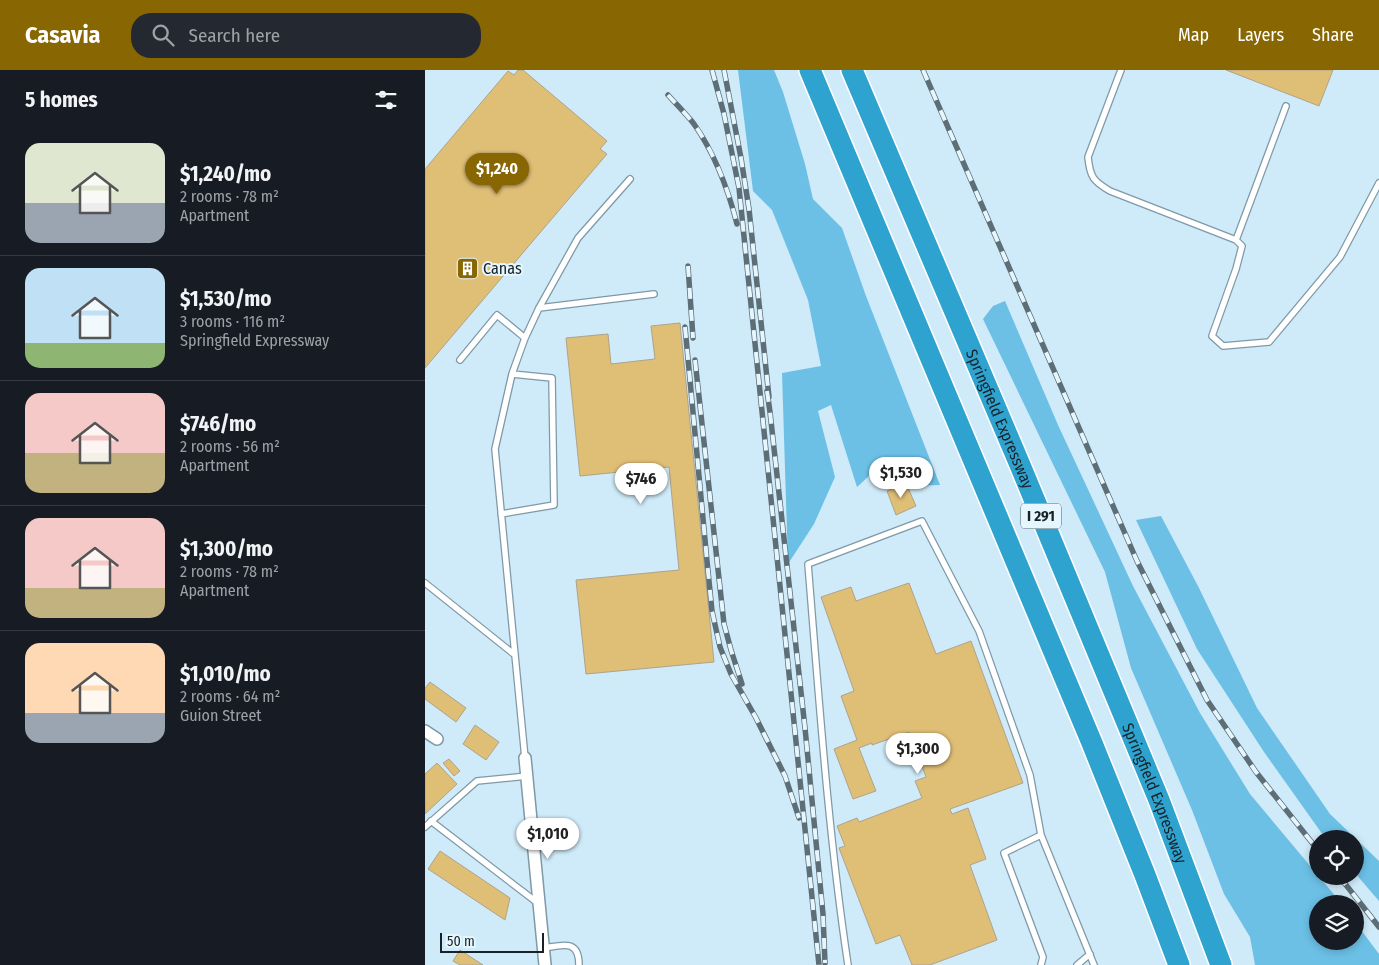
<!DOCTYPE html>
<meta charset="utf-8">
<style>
body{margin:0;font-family:"Fira Sans Condensed",sans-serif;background:#242831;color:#f1f3f6;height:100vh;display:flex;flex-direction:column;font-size:19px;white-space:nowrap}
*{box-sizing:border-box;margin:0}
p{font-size:16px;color:#9ea1a6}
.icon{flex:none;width:28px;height:28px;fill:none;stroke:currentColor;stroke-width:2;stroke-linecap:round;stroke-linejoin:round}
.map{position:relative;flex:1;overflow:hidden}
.drawer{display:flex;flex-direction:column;background:#171b24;width:425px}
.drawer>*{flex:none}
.fabs{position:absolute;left:884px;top:760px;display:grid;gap:10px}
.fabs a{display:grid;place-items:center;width:55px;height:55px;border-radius:50%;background:#171b24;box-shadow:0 2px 8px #0003;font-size:25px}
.scale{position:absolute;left:15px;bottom:12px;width:104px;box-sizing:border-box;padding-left:5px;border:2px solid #172126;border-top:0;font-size:14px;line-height:18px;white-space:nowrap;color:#172126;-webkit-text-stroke:4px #e5f6fe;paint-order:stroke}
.price{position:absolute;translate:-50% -42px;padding:0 11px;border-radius:18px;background:#fff;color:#222;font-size:16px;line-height:32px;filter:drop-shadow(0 1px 2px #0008)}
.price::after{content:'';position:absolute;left:50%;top:30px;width:15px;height:11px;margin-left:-8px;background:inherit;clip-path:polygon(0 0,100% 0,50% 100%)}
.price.active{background:#886602;color:#fff}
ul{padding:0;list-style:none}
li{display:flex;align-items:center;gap:15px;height:125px;padding:0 25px}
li+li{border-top:1px solid #363941}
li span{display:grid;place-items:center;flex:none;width:140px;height:100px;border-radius:15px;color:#555}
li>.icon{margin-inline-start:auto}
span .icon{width:60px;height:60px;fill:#fffc;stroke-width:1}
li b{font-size:21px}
h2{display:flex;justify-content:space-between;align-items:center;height:60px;padding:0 25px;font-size:21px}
header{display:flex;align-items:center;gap:30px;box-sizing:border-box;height:70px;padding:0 25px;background:#886602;color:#fff}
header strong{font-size:24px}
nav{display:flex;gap:28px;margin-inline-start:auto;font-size:18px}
.search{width:350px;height:45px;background:#242831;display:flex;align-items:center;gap:12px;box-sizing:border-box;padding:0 18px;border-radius:20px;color:#9ea1a6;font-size:19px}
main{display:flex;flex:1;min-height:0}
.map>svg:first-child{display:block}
.green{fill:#6cc0e6}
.building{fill:#dfbe76;stroke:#aea38c}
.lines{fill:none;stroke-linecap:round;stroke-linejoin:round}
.service-casing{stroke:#7f99a6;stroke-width:8}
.minor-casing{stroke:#7f99a6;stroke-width:14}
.motorway-casing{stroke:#fff;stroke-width:24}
.service{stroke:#fff;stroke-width:5.5}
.minor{stroke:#fff;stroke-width:11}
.motorway{stroke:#2ea3cf;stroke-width:21}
.rail-casing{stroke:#5d6e76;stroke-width:5.5}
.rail{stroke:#e5f6fe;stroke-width:4;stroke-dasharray:11;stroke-linecap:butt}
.labels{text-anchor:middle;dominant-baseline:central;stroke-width:4;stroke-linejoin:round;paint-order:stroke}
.shield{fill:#e5f6fe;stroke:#556167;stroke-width:1}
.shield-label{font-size:15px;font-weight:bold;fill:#172126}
.poi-label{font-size:16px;fill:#172126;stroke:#e5f6fe;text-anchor:start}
.street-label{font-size:16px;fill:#172126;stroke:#e5f6fe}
</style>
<header>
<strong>Casavia</strong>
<div class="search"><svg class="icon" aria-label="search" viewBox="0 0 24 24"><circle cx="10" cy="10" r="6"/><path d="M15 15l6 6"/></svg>Search here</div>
<nav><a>Map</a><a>Layers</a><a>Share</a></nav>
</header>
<main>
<section class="drawer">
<h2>5 homes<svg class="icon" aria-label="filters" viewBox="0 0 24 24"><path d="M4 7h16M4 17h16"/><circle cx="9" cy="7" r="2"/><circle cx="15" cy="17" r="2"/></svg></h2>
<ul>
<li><span style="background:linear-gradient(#dfe7d0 60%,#9aa5b1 0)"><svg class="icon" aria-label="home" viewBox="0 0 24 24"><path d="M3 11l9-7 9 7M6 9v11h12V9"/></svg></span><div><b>$1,240/mo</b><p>2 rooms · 78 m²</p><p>Apartment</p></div></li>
<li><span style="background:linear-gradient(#bfe0f5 75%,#8fb573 0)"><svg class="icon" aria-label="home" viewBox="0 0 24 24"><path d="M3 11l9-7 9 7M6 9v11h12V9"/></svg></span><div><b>$1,530/mo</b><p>3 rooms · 116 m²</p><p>Springfield Expressway</p></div></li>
<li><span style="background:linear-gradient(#f6c9c9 60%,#c2b280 0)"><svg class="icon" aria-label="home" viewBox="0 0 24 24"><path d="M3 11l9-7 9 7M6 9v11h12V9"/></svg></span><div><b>$746/mo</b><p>2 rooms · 56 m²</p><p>Apartment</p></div></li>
<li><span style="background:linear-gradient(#f6c9c9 70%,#c2b280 0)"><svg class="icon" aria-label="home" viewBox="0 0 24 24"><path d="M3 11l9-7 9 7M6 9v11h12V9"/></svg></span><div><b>$1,300/mo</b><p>2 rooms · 78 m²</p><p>Apartment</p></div></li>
<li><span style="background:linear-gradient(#ffd9b3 70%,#9aa5b1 0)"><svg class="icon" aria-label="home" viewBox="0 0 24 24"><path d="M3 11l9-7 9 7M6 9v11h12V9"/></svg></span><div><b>$1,010/mo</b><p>2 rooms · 64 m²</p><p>Guion Street</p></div></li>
</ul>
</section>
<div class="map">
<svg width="954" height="895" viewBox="0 0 954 895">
<rect width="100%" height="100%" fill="#cfeaf8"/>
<path class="green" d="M313 0H349L358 22 380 94 388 129 417 158 441 226 515 415 488 416 444 406 432 417 406 335 393 341 410 407 389 454 363 494 357 303 396 296 383 230 347 140 328 121Z
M580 231 633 355 708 516 775 643 825 724 917 834H892V871H930V852L954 884V895H830L825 867 799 824 767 740 706 598 680 502 558 249 568 236Z
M736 446 774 518 832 638 905 744 954 791V831L930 803V769H901L898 765 839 682 772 579 711 450Z"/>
<path class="building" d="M93 0H98L182 71 175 79 182 84 0 298V99L83 1 89 5Z
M801 0H908L894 36Z
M255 253 289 592 161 604 151 510 254 500 244 397 155 406 141 268 183 264 186 294 230 289 226 256Z
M481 413 491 436 471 445 462 421Z
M484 513 511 584 546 571 598 713 525 739 527 744 543 738 561 789 545 795 572 870 505 895H487L475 865 451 874 414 778 420 776 412 756 432 748 434 752 497 728 490 711 501 707 484 662 447 675V673L434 678 451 721 428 729 409 679 432 670 416 626 429 621 396 527 426 517 431 531Z
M5 612 41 638 31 652 0 629V618Z
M50 655 74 672 61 690 38 674Z
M24 689 35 701 29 706 18 693Z
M12 693 32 714 0 744V704Z
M15 781 85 828 80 850 3 799Z
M35 880 58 895H35L28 891Z"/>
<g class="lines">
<defs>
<path id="service" d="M696 0 663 87C665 107 668 111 685 121L811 170 817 176 811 199 787 266 798 276 844 272 915 187 954 113
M811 170 861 36
M114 238 229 224
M35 290 72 245 100 268
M76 444 129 435 127 308 87 304
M0 513 90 585
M100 688 70 379 87 304 100 268 114 238 153 168 205 109
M6 751 114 834
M0 757 52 711 102 706
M616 765 579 783 618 887 616 895
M119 878C138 875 154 869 154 895
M423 895C403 762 394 628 383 494L497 451 554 561 605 705 616 765 669 895
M652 895 665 884"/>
<path id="minor" d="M0 661 12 669
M100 688 120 895"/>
<g id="motorway">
<path d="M385 0 667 673 720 805 754 895"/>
<path id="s1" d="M427 0 595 395 734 730 796 895"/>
</g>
</defs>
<use href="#service" class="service-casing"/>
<use href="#minor" class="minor-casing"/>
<use href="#motorway" class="motorway-casing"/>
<use href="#service" class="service"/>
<use href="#minor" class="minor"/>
<use href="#motorway" class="motorway"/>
<defs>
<path id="rail" d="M287 0 299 44 314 118 394 895
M299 0 316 88 324 139 344 327
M498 0 712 491 782 630 831 702 892 779
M243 25C251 34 261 44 269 54 290 84 303 119 312 154
M263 196 268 268
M260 257 282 491 287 541 295 577 306 604 331 648 360 706 374 748
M270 290 299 554 306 580 317 614
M342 321 345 342 380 658 398 844 400 893
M914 806 954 857"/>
</defs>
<use href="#rail" class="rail-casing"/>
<use href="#rail" class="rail"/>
</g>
<defs>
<symbol id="building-square" viewBox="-11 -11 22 22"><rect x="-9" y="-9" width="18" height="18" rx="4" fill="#886602" stroke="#e5f6fe"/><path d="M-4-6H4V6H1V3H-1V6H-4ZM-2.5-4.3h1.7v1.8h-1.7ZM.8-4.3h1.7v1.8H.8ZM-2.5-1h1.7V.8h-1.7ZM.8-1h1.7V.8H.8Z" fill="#fff"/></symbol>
</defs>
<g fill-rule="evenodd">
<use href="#building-square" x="30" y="186" width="25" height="25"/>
</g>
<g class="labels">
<rect class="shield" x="596" y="433.5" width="40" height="25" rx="4"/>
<g class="shield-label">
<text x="616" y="446">I 291</text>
</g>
<g class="poi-label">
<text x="58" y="198">Canas</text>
</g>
<g class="street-label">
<text stroke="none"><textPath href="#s1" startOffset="379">Springfield Expressway</textPath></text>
<text stroke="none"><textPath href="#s1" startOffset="784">Springfield Expressway</textPath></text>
</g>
</g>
</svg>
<div class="fabs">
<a><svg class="icon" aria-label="locate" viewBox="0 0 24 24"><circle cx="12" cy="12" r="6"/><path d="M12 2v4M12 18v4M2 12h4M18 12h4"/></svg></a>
<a><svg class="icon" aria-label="layers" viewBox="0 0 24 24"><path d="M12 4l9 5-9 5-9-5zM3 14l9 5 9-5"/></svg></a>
</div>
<div class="scale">50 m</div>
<b class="price active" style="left:72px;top:125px">$1,240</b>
<b class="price" style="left:476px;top:429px">$1,530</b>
<b class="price" style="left:216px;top:435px">$746</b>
<b class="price" style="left:493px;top:705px">$1,300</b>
<b class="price" style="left:123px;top:790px">$1,010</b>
</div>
</main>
